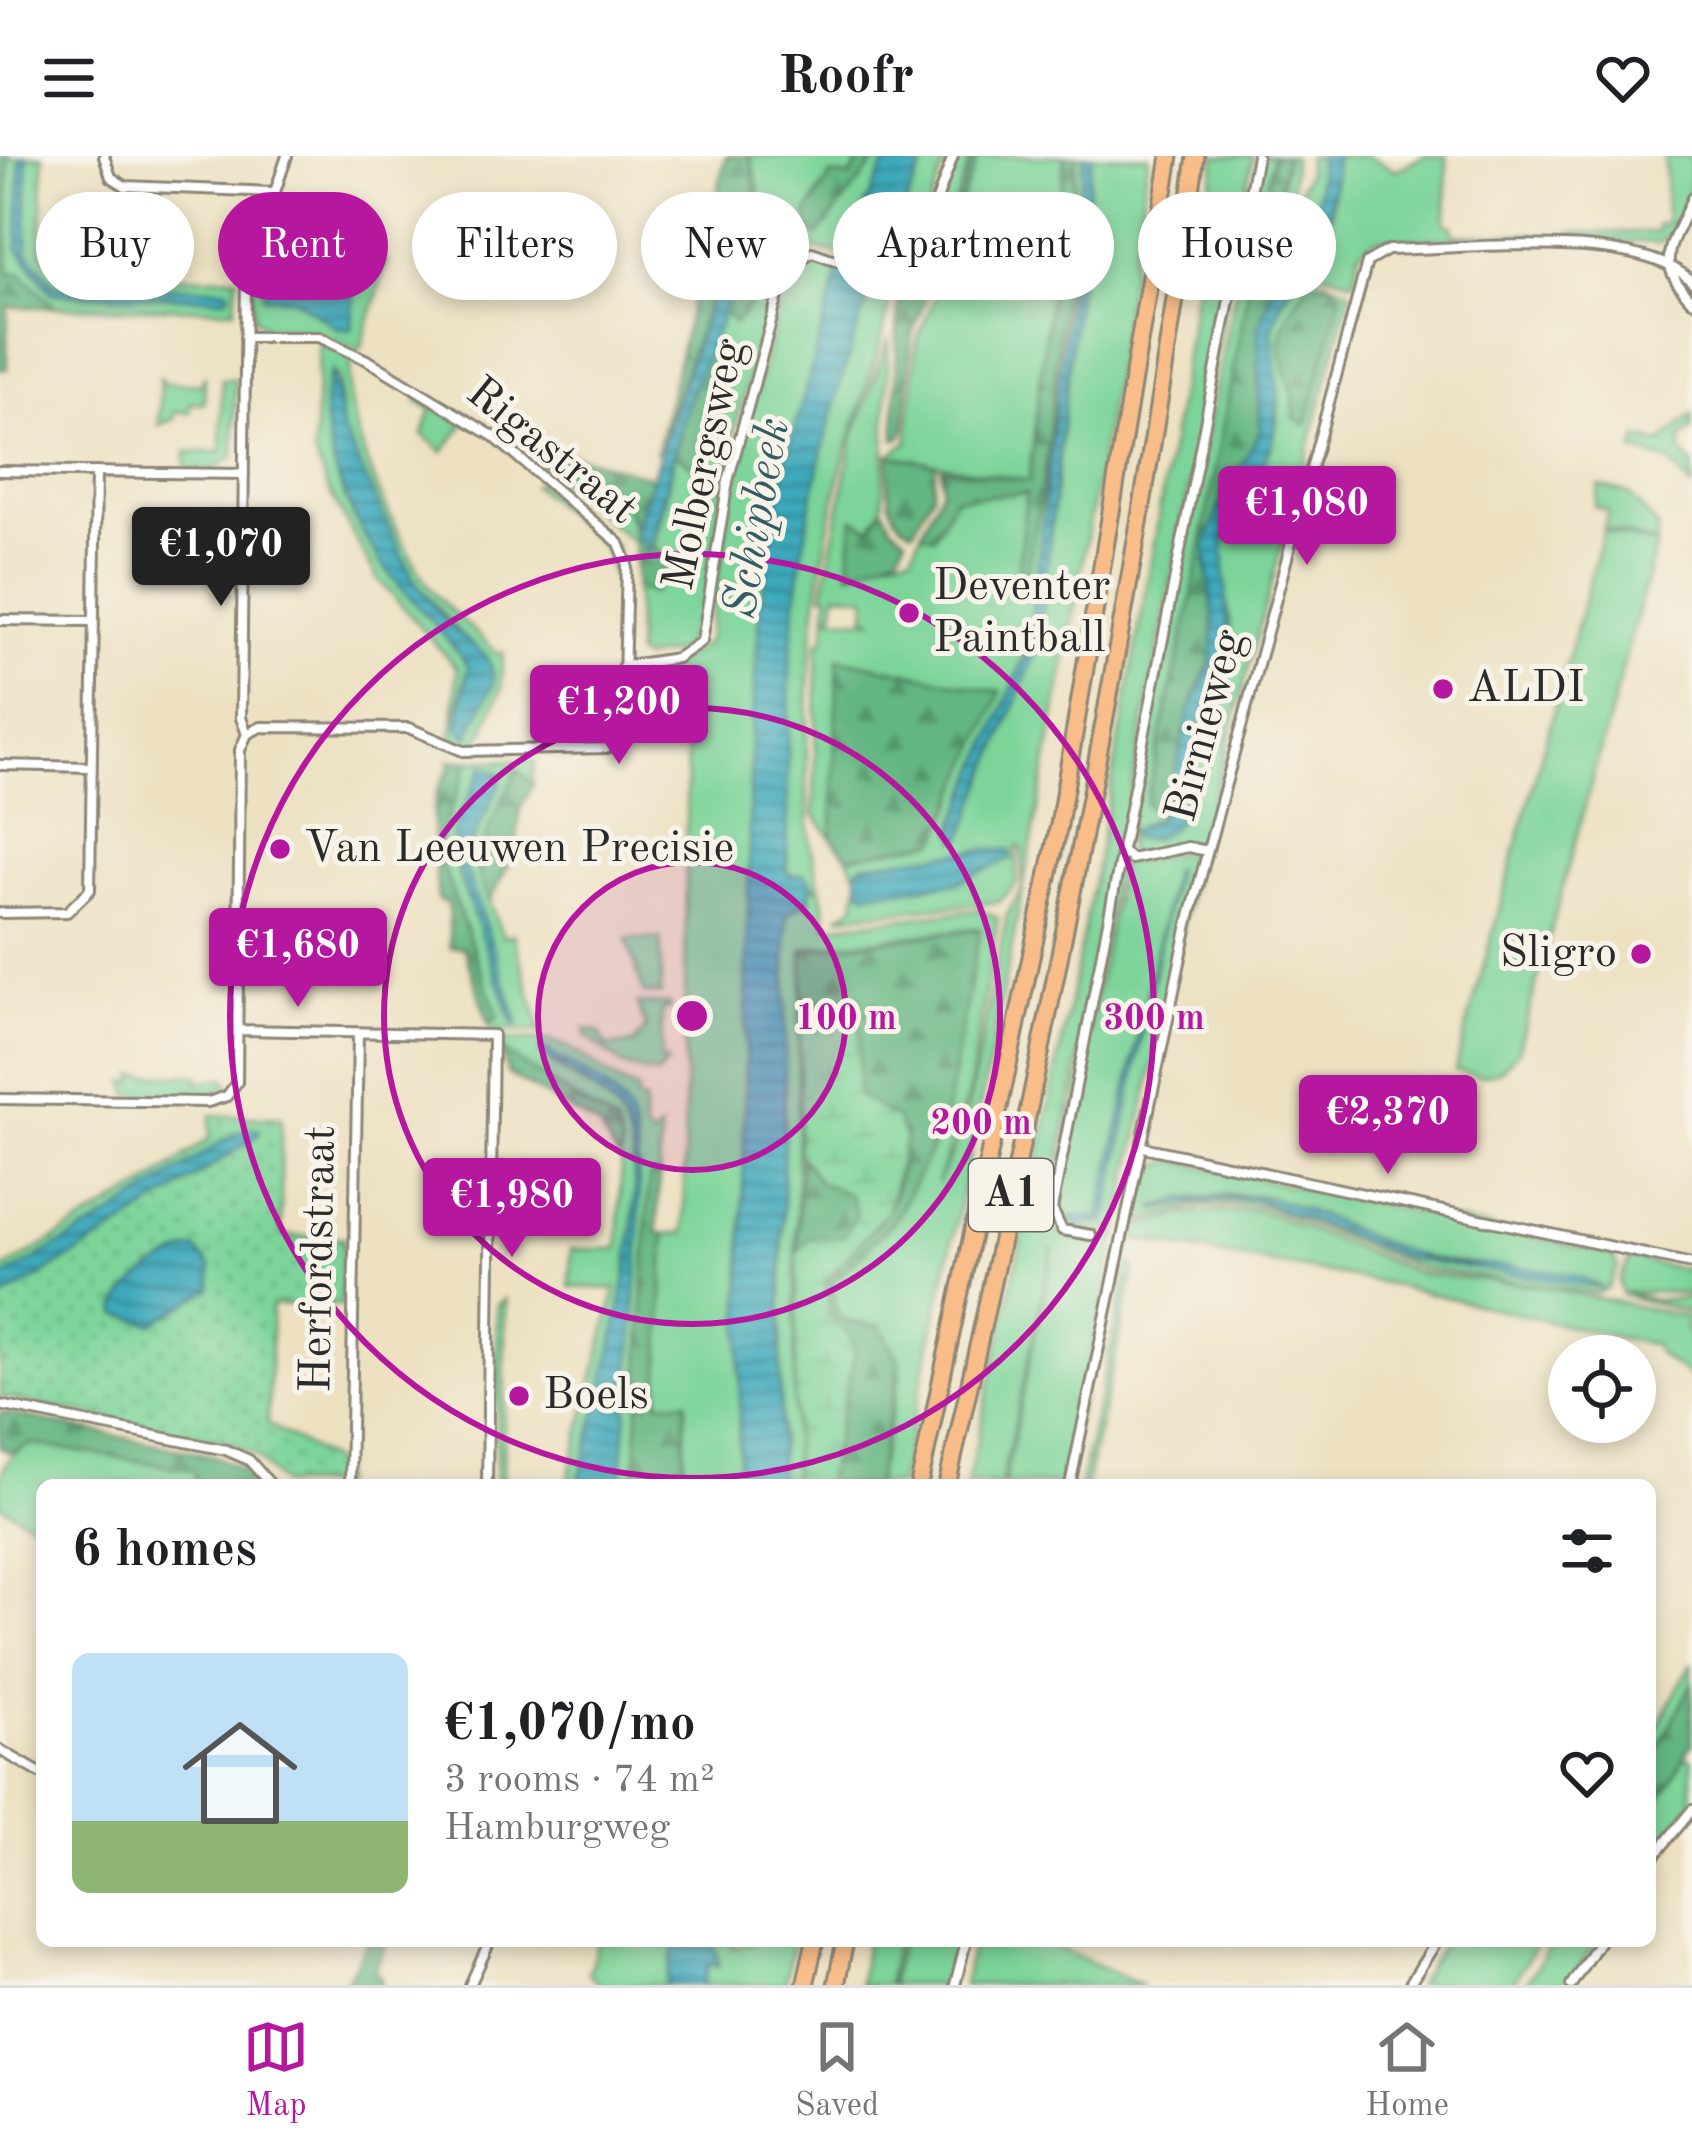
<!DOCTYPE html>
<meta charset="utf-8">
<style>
body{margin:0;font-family:"Old Standard TT",serif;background:#f2f2f2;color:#202124;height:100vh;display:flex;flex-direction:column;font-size:45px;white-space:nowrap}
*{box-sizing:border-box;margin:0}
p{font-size:39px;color:#757577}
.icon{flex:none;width:66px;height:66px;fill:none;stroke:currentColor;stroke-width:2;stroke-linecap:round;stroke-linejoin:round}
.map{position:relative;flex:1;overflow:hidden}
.details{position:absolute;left:36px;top:1323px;width:1620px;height:468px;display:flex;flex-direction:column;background:#fff;border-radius:18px;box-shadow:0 6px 18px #0003}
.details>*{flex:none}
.top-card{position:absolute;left:36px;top:36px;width:1620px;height:108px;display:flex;gap:24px}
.tools{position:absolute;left:1548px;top:1179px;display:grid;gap:24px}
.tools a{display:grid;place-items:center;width:108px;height:108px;border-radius:50%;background:#fff;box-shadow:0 6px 18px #0003;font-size:60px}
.price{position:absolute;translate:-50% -102px;padding:0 27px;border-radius:12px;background:#b5179e;color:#fff;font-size:39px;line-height:78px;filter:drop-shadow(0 3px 6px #0008)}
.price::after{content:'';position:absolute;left:50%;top:72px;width:36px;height:27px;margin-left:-18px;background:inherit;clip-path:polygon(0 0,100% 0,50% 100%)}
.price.current{background:#222;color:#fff}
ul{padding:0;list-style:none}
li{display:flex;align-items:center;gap:36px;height:300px;padding:0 36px}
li+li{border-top:3px solid #e0e0e0}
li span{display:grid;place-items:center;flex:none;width:336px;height:240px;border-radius:18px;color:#555}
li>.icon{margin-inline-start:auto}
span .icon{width:144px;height:144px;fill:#fffc;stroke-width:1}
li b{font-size:51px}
h2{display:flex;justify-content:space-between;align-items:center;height:144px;padding:0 36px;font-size:51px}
.pill{padding:0 42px;border-radius:54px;background:#fff;box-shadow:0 6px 18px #0003;font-size:42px;line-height:108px}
.pill.current{background:#b5179e;color:#fff}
header{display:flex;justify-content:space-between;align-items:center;height:156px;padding:0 36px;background:#fff;font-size:54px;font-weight:700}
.tabs{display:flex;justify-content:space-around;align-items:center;height:168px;border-top:3px solid #e0e0e0;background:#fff;font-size:33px;color:#757577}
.tabs a{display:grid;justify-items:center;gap:6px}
.tabs .current{color:#b5179e}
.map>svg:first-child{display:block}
.grass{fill:#7bd499;stroke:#538062;stroke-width:3;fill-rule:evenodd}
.forest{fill:url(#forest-firs);stroke:#487056;stroke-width:3}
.wetland{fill:url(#wetland-marsh);stroke:#538062;stroke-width:3}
.park{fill:url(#park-dots);stroke:#538062;stroke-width:3}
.water{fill:url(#water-rules);stroke:#346a74;stroke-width:3}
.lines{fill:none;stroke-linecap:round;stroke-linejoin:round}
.minor-casing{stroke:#8c8676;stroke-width:14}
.motorway-casing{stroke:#8c8676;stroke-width:21}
.minor{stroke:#fff;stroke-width:8}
.motorway{stroke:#f8bd88;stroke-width:15}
.ring{fill:none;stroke:#b5179e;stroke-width:6}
.poi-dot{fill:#b5179e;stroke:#f7f3e8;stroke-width:4.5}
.labels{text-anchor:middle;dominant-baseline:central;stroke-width:10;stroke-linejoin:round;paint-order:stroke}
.shield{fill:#f7f3e8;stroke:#686764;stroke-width:3}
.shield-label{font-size:42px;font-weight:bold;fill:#2b2b2b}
.street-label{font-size:45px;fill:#2b2b2b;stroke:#f7f3e8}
.poi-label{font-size:45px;fill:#2b2b2b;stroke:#f7f3e8;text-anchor:start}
.water-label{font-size:48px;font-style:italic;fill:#325d65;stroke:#f7f3e8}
.centre{fill:#b5179e;stroke:#f7f3e8;stroke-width:6}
.ring-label{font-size:36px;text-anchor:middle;font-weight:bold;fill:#b5179e;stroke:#f7f3e8;stroke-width:10;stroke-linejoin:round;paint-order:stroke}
</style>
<header><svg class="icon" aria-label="menu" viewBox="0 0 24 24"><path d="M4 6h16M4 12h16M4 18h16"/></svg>Roofr<svg class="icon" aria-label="heart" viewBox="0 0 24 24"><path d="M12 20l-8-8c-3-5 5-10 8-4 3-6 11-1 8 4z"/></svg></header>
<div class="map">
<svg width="1692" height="1829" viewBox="0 0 1692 1829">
<defs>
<pattern id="forest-firs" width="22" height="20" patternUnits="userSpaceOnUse" patternTransform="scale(3)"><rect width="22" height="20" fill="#64b681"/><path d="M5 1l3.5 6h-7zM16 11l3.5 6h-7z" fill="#53946a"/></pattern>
<pattern id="wetland-marsh" width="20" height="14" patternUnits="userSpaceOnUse" patternTransform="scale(3)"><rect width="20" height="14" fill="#7bd499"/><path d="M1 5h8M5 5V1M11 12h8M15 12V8" fill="none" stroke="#6ab684"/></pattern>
<pattern id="park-dots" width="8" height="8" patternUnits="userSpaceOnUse" patternTransform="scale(3)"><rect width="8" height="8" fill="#7bd499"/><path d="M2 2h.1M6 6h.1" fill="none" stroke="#6ab684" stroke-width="1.8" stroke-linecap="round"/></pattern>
<pattern id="water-rules" width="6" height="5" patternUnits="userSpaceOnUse" patternTransform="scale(3)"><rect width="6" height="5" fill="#3da9bc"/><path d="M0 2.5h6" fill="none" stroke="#338a99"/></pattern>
</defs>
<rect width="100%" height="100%" fill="#f7f3e8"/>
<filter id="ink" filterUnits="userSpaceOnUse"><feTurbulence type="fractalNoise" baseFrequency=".00833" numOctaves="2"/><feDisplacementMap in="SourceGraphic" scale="24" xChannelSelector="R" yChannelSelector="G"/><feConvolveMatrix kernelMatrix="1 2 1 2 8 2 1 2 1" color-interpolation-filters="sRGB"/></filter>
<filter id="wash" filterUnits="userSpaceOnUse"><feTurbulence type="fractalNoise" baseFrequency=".004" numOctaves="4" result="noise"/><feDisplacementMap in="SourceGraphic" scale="48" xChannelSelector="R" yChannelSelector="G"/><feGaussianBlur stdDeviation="2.7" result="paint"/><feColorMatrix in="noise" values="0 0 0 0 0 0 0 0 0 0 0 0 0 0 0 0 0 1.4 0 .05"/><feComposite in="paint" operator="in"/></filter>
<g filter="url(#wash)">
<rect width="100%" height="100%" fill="#ede1c2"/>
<path class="grass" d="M8 0 21 3 18 93 52 137 226 142 230 136 55 129 26 96 27 0H43L42 97 68 120 237 121 235 153 55 151 21 118 8 117Z
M750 0H862L851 22 831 20 813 46 817 80 880 0H889L843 99C813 91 794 86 777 116L729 295 704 461 678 496 642 503 636 499V431L652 437 663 399 654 390 676 298 705 318 731 208 709 193 724 155 735 167C782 123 766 53 750 0Z
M927 0H948L907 111 894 120 879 114Z
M957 0H972L925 133 917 142 898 140 920 130 933 61Z
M978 0H1065L1029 325 890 299 908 286 916 187 941 125 946 120 1037 127V121L937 110Z
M1077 0H1084L1079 55 1031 473 1014 530 956 666 953 677 961 683 1038 490 1092 0H1149C1081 447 998 888 899 1329H875L901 1217 880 1170 851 1168 837 1159 832 1127 896 1062 944 968 976 772 805 792 799 868 793 1329H779L787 757 810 746V733L816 732 805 719 788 718C774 536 801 349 854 174 859 157 870 141 875 124L888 127C899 150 851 274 842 309 814 426 801 552 809 672 811 704 825 737 827 770L979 754 998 762 968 940 937 1028 965 968 1007 759 1022 733V692L1017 691 1016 728 999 746 838 760 854 751 858 732 868 737 955 727 1011 702 1010 694 863 708 855 716 848 701 937 685 1001 536 838 503 832 682 838 691 814 658 818 485H824L827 460 875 464 866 461 867 440 837 437 834 457H827L829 439 823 438 853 282 889 182 883 352 870 372 857 364 855 416 870 405 912 398 921 377 934 380 954 342 1027 337 1017 424C1064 315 1066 123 1077 0Z
M1216 0H1253L1049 1058 1056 1074C1076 1085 1099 1084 1118 1075L1063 1329H1004L1053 1092 1001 1329H967C1068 889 1149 446 1216 0Z
M1260 0H1273L1256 86 1247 80Z
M1286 0H1293L1290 53 1307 17V0H1319L1317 49 1302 89 1288 82 1276 63Z
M1336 0H1368L1396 14 1424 0H1447L1446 68 1453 69 1454 79 1536 78 1531 83H1377L1359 96 1354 125 1306 111 1331 59Z
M1665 0H1692C1692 32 1683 70 1659 87L1577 83 1571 77 1657 76V68L1666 67Z
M1249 90 1255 92 1191 445 1146 645 1161 659 1141 669V680L1152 683C1211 655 1186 622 1198 573 1205 543 1229 521 1231 488 1233 456 1216 419 1223 388 1234 346 1268 315 1276 271 1283 239 1268 210 1271 180 1274 155 1288 134 1301 113L1351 135 1203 680 1192 688 1133 699 1126 694 1128 674 1244 91ZM1308 127 1342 138 1308 265C1282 224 1280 167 1308 127Z
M331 91 387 106 360 195 315 176 265 171 254 161 251 128 267 125 271 109 304 118 337 115ZM347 133 353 135 339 173 293 142 263 135Z
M823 103 841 111 780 331 751 578 738 1329H683L686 1246H659L665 1078 684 1077 687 526 657 525C661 504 693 504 708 484L734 319 786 124 798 109Z
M319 188 354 202C331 250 397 380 425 425 442 451 475 473 496 497H503L501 533 478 589 458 587 452 579 457 512 377 422 328 333 314 298ZM329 219 337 220 342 272 413 423 493 516V529L468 581 455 561 468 511C446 477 416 450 390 418 348 366 315 286 329 219Z
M205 219 204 247H191L190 256H175L174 263 159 269 160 220 163 227 201 228Z
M222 223H235L234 300 213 314 186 313V296H221Z
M419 240 464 268 443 296 423 279 431 253 417 245Z
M1692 259V273L1682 282 1680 295 1692 308V332L1669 306 1634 295 1638 282 1660 288Z
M589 317 625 347 637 390 572 335Z
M540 326 616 390 618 418 613 421 604 391 533 329Z
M1599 330 1627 337 1658 371 1656 387 1604 372 1608 355 1594 350Z
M1603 375 1656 389 1518 895 1500 915 1481 920 1455 914Z
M469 605H535L531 629 516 615 477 715 503 781 513 778 541 875H492L489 868 498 860 440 704 441 678ZM501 626 468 695 466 712 516 870 456 712Z
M1191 695 1197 701 1119 1071 1087 1077 1057 1066 1055 1054 1121 707ZM1175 712 1104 1067 1078 1070 1069 1060 1100 1061Z
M627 783H661V838H644Z
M637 848H669V853L662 854 661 905 668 906 657 919 624 910 586 880 585 873 599 876 607 891 634 888 646 872Z
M501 885C516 885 537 882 551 885 583 893 605 924 637 934V944L644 946V973L652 981 660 973 659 1020 649 1022 635 1329H621L637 1112 635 974 577 913 540 893C559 922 606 932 622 965 661 1044 599 1245 578 1329H567L616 1133 570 1131 571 1093H618L622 990 616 969 501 894Z
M135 919H198V926L225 922 229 929 210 940 130 939 126 926H135Z
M1173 1004 1611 1098 1618 1111 1608 1132 1596 1137 1420 1112 1260 1049 1195 1051 1137 1067 1148 1014ZM1226 1038C1295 1039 1345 1080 1409 1098 1470 1115 1541 1105 1600 1129L1409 1103 1255 1043 1154 1051Z
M1260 1054 1419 1117 1545 1131 1692 1162 1686 1171 1692 1188V1223L1656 1196V1190L1380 1126 1134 1083 1136 1072 1187 1057Z
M1630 1102 1692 1115V1137L1625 1136 1656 1145 1692 1141V1157L1622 1139 1619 1126Z
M1129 1108 1135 1110 1086 1329H1080Z
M505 1143 503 1329H496L497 1149Z
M31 1288 195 1314 198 1328 42 1329V1373L0 1349C0 1318 0 1302 31 1288Z
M1692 1506V1528L1650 1606V1584Z
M1681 1598 1692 1604V1651L1650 1700V1661Z
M599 1785H676L666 1829H600L588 1818Z
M714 1785H734L733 1792 756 1785H794L784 1829H704L709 1808 719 1809Z
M866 1785H896L887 1829H859Z
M900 1785H958L948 1829H890Z
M973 1785H1042L1143 1829H963Z
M1445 1785H1539L1511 1829H1417Z
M1553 1785H1596L1568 1829H1525Z"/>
<path class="forest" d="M0 0H8V116L21 117 55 151H8L7 213H0Z
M726 0H750L757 42 728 90 656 298Z
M862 0H880L817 80 808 71 807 58 831 19 851 21Z
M978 0 911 181 905 273 901 282 895 283 898 140 917 142 925 134 972 1Z
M1065 0H1077L1048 294 1025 433 1017 425 1026 337 954 342 934 381 921 377 942 332 941 312 1029 325Z
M1273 0H1286C1279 32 1262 70 1300 87L1291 99 1256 86Z
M765 57C774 92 760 143 734 167L724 155Z
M1255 92 1288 105 1258 172 1260 275 1209 377 1205 404 1213 450V500L1193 544 1182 603 1161 659 1145 649 1191 445Z
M1309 126 1330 128 1342 138 1306 269 1294 262C1296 235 1286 221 1281 197 1275 174 1296 144 1309 126Z
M709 193 731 207 705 319 676 298 687 249Z
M523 285 652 321 635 369 625 347 590 318 571 335 518 288Z
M889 299 936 308 932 338 913 374C882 362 889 327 889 299Z
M883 352 892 370 906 381 899 397 849 416 853 362 870 372Z
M634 377 648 396 654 390C669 405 665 421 653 437L636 431Z
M838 502 1001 536 937 685 848 701 832 682Z
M449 605H469L441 678 440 704 498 861 489 868 464 792 450 791 448 746 438 745C436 709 423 640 450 613Z
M517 614 533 628 520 654 515 696 490 744C460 708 500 652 517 614Z
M980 773 944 968 896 1062 832 1127 837 1159 851 1167 880 1170 900 1206 875 1329H825L855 1195C850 1176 830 1168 826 1149 816 1104 874 1086 889 1051 899 1029 902 1000 906 977L858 939 861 841 822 845 803 861V794Z
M501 894 616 969 622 990 618 1002 597 970 508 918Z
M801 1001 819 1026 850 1039 857 1059 843 1081 802 1089 797 1096Z
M659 1020 657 1077 665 1078 659 1246 686 1245 683 1329H635L649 1021Z
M0 1256 214 1300 240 1312 259 1329H198L194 1314 31 1288 11 1297 0 1291Z
M1692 1528V1588L1650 1661V1606Z
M368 1785H387L374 1816 381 1820V1829H344Z"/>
<path class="wetland" d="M861 841 858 939 897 963 905 983 888 1055 826 1125 829 1160 850 1179 855 1195 825 1329H793L797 1096 810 1081 843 1080 857 1059 850 1039 819 1026 799 997 800 865 817 847Z"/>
<path class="park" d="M211 959 281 962V1079L344 1082 342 1149H272L268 1268 340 1310V1329H283L255 1299 231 1287 0 1241V1115L146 1029 210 982Z"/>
<path class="water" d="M20 0H27V96L55 129 221 132 228 133 227 142 52 137 18 93Z
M889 0H927C854 156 803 324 791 500 786 571 789 641 787 712L789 720 804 718 816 731 810 733V746L787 757 779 1329H738L751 578 760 450 786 303 844 95Z
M1084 0H1092L1038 490 963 681 957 684 956 666 1028 493Z
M1319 0H1336L1328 72 1284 140 1272 174 1279 241 1273 287 1224 386 1229 503 1198 573 1192 645 1172 671 1152 683 1132 682 1130 675 1153 666 1166 653 1189 555 1211 509 1214 467 1205 391 1218 354 1260 275 1258 172 1271 135 1306 83 1317 49Z
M757 42 765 57 688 245 649 396 634 377 728 90Z
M269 133 354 136 352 173H339L293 142 265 141 263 134Z
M332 215 342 272 413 423 448 468 486 500 493 516V529L468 581 457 572 468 511C446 477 414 449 389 417 354 372 306 270 332 215Z
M483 611 500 617 501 626 468 695 466 712 518 866 514 870 451 696 454 672Z
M988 693 1010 694 1012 702 955 727 867 737 859 732 857 716 863 708Z
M1174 711 1107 1064 1078 1070 1069 1061H1100Z
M544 893C570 910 609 926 626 953 657 1000 625 1259 621 1329H578C596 1250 665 1028 619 959 601 933 564 916 540 896Z
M252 972 260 974 256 981 120 1072 0 1144V1123L111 1060 233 978Z
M1255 1039C1323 1051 1379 1095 1447 1106 1485 1112 1572 1109 1599 1131L1409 1103 1255 1043 1192 1046 1154 1054 1183 1042Z
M196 1093 211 1112V1133L153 1168 117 1158C116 1133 172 1096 196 1093Z
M676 1785H714L719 1809 709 1808 704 1829H666Z"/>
</g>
<g filter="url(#ink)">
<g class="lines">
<defs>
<path id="minor" d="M104 0 111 21 125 30 274 36
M1692 42C1672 91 1652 103 1692 145
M245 181H319L369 205 493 280 619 387 627 407 623 563 617 583 607 592 463 595 409 572 261 571 247 578
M0 315 244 318
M0 464 93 465
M623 510 677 502 702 485 728 325 785 114 812 96 895 125 908 123 953 0
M0 609 91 611
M1121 695 1131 703 1188 691 1207 695
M0 757 67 756 90 734 96 316
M238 874 493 879 487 1329
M0 943 208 946 227 940 237 926 240 594 247 578 241 562 246 123 287 0
M1143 991 1692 1108
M1091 1079 1062 1074 1052 1053 1257 0
M0 1249 226 1294 249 1304 271 1329
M350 1329 358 878
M1070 1329 1188 768 1367 106 1388 94C1464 93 1640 72 1692 126
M0 1594 42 1618
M1650 1705 1692 1654
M470 1829 490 1785
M955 1829 966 1785
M1409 1829 1437 1785
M1571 1829 1599 1785"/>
<path id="motorway" d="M919 1329 1059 669 1170 0
M947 1329C1047 890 1133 446 1196 0
M805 1829 815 1785
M836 1829 845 1785"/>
</defs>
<use href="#minor" class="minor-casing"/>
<use href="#motorway" class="motorway-casing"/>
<use href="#minor" class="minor"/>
<use href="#motorway" class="motorway"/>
</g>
</g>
<circle cx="692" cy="860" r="154" fill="#b5179e" fill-opacity=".12"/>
<g class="ring">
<circle cx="692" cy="860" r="154"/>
<circle cx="692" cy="860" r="308"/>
<circle cx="692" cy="860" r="462"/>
</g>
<g class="poi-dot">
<circle cx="909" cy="457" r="12"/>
<circle cx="1443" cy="533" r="12"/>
<circle cx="280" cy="693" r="12"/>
<circle cx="1641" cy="798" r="12"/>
<circle cx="519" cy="1240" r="12"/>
</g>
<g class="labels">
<rect class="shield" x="969" y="1003" width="84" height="72" rx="9"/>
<g class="shield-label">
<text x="1011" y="1039">A1</text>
</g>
<g class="street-label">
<text transform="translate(551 296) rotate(39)">Rigastraat</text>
<text transform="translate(706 309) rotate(-78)">Molbergsweg</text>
<text transform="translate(1207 570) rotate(-75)">Birnieweg</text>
<text transform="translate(320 1103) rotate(-89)">Herfordstraat</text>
</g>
<g class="poi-label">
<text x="933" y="431">Deventer<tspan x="933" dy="52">Paintball</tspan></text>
<text x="1467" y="533">ALDI</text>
<text x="304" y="693">Van Leeuwen Precisie</text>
<text x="1617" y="798" text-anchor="end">Sligro</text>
<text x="543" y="1240">Boels</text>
</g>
<g class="water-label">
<text transform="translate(758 362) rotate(-80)">Schipbeek</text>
</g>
</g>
<circle cx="692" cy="860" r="18" class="centre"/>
<g class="ring-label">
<text x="846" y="873">100 m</text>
<text x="1154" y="873">300 m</text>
<text x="981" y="978">200 m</text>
</g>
</svg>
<div class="tools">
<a><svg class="icon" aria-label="locate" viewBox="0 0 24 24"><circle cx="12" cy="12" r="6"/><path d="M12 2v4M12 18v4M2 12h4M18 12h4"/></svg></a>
</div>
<b class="price" style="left:1307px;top:412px">€1,080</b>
<b class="price current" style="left:221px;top:453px">€1,070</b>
<b class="price" style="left:619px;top:611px">€1,200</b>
<b class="price" style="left:298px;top:854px">€1,680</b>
<b class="price" style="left:1388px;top:1021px">€2,370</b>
<b class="price" style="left:512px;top:1104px">€1,980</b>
<div class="top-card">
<a class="pill">Buy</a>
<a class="pill current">Rent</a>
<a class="pill">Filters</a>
<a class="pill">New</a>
<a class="pill">Apartment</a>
<a class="pill">House</a>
</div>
<section class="details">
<h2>6 homes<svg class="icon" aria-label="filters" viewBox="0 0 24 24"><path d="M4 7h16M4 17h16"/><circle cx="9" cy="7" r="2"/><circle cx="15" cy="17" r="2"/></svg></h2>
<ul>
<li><span style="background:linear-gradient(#bfe0f5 70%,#8fb573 0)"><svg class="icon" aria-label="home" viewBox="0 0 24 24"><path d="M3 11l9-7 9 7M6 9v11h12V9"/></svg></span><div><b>€1,070/mo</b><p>3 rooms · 74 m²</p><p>Hamburgweg</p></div><svg class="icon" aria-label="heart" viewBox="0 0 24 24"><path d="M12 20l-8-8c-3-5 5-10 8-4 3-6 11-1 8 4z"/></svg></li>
</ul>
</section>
</div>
<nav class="tabs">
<a class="current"><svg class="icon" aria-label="map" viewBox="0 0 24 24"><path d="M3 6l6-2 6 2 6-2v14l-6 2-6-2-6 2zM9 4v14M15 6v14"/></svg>Map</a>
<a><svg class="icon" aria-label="saved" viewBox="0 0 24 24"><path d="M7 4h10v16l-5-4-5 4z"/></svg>Saved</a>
<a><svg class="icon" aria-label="home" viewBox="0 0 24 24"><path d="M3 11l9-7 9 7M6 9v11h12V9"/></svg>Home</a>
</nav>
